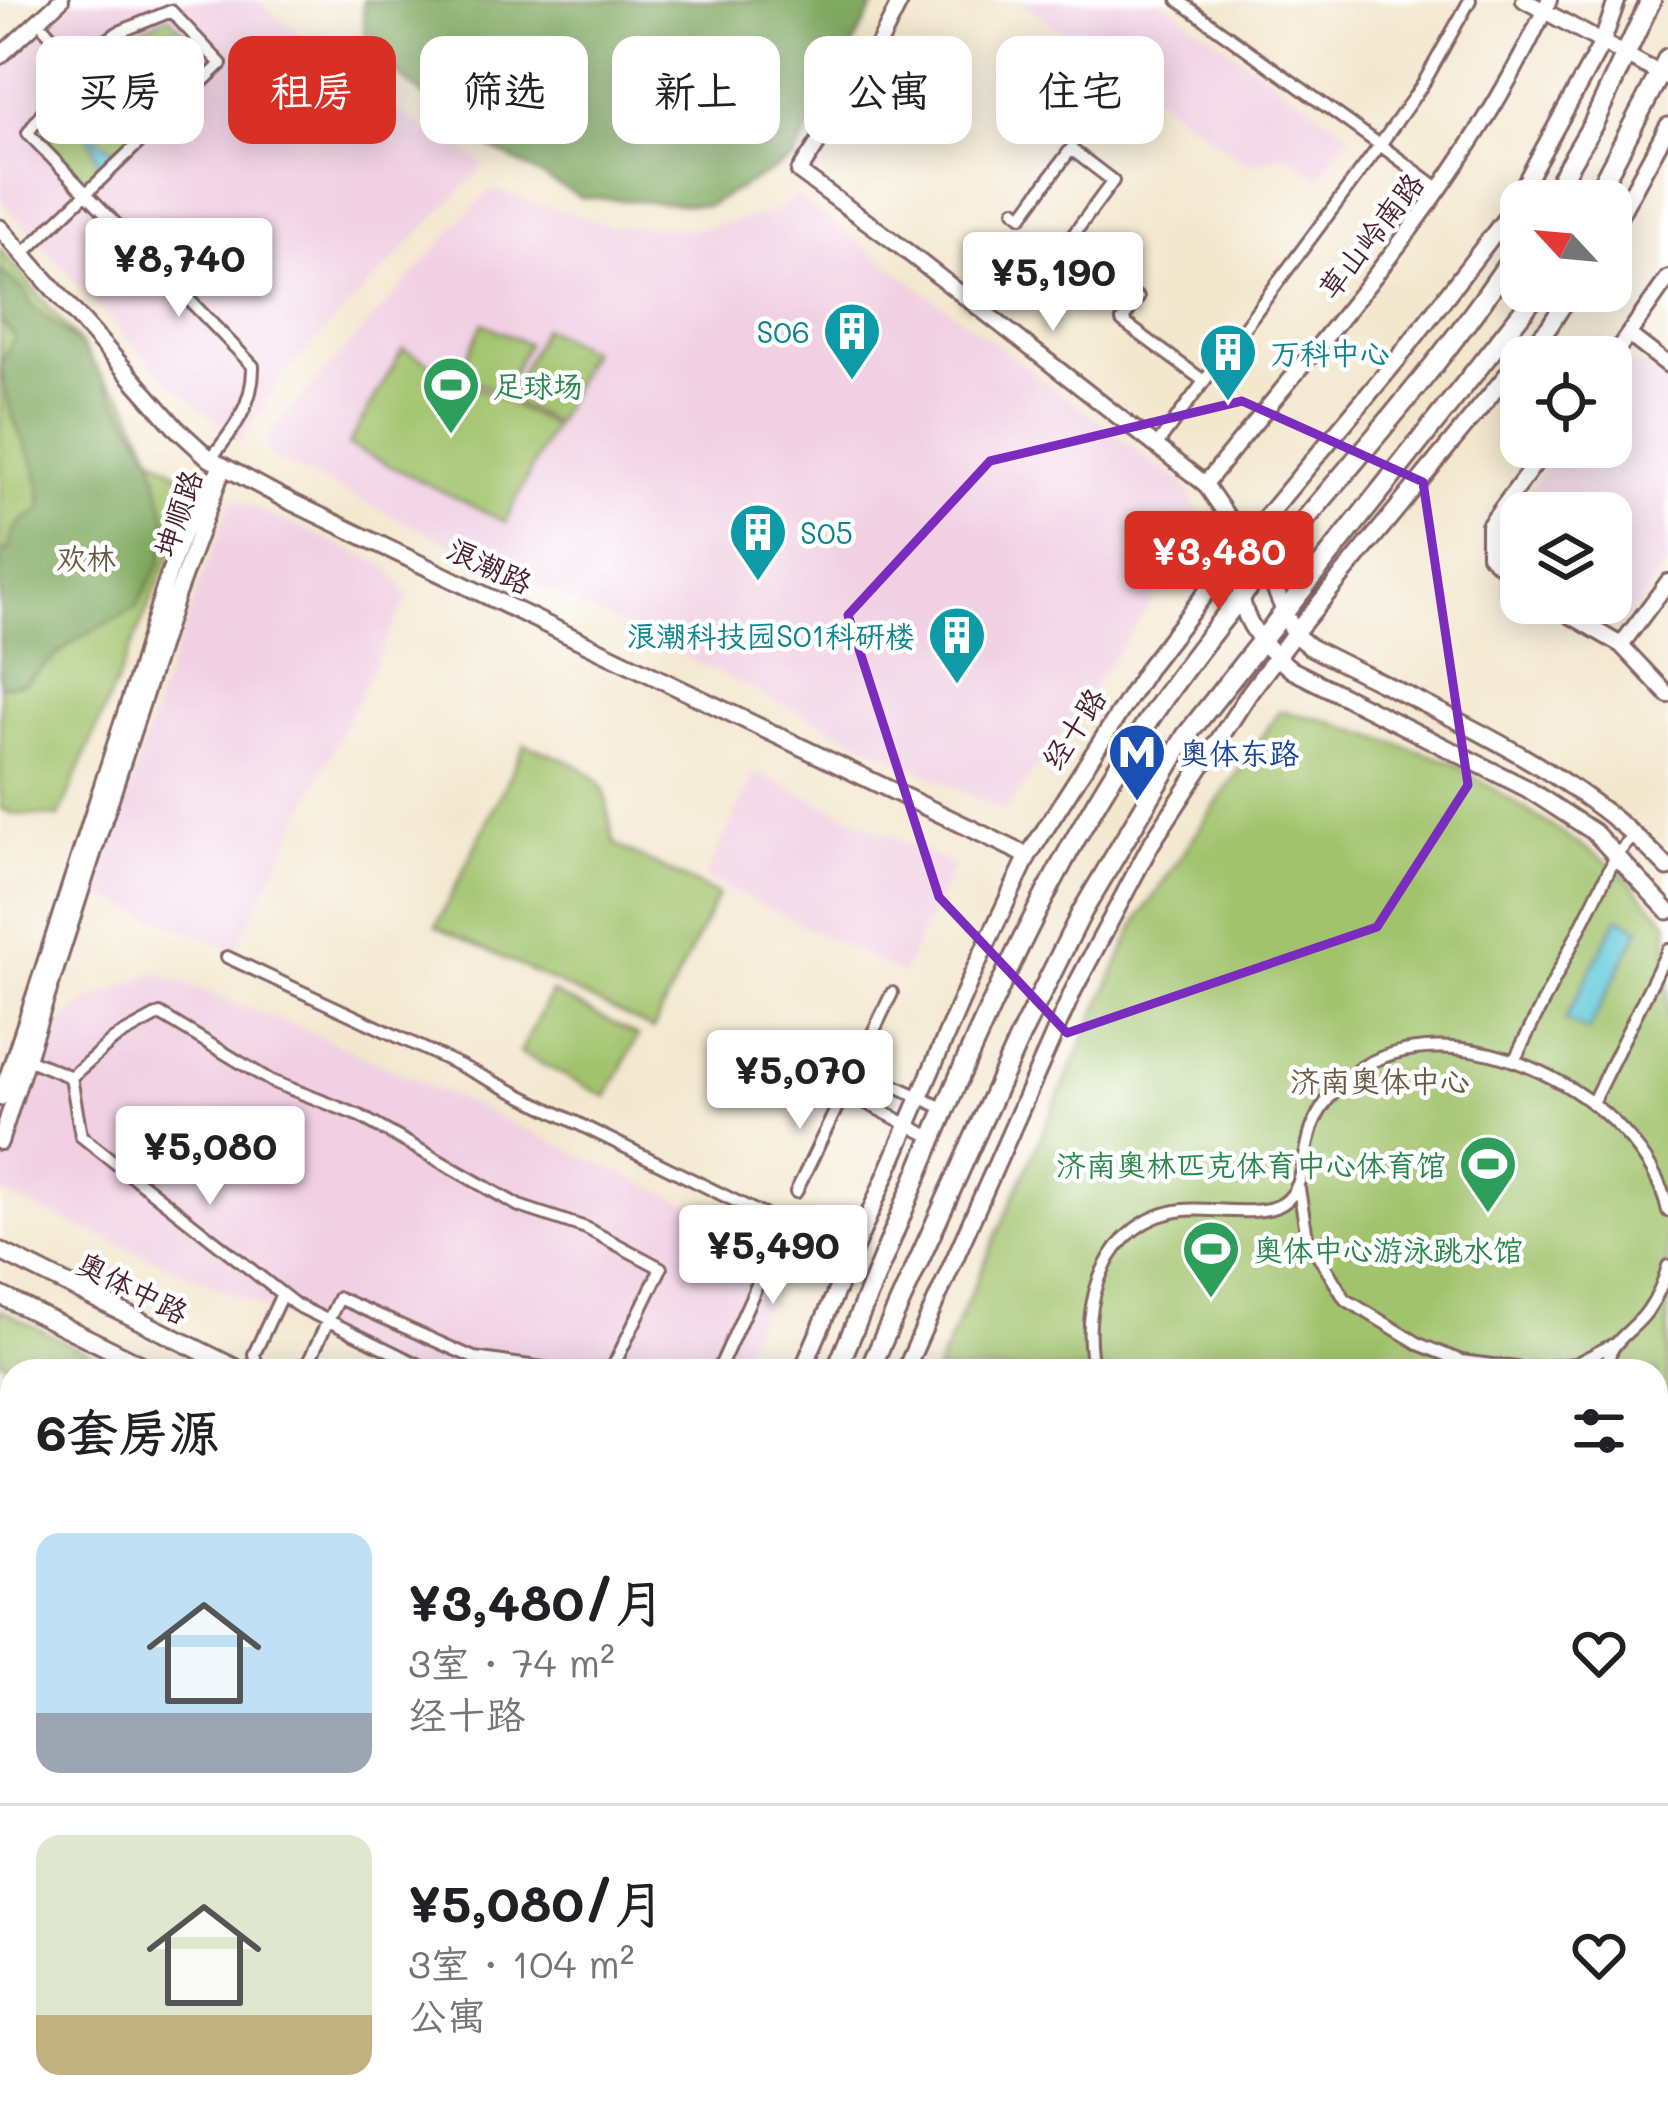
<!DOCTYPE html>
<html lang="zh">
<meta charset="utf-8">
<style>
body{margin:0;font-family:Mali,"LXGW WenKai TC",sans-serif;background:#f2f2f2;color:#202124;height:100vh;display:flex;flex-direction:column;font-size:45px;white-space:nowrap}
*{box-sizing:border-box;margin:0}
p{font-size:39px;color:#757577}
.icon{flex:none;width:66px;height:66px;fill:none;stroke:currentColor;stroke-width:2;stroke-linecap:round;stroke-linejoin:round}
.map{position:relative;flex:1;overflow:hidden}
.drawer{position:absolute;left:0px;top:1359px;width:1668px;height:771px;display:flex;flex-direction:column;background:#fff;border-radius:36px 36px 0 0;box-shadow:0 6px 30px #0003}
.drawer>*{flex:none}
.banner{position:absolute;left:36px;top:36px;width:1596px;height:108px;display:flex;gap:24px}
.needle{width:78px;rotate:296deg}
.tools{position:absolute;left:1500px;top:180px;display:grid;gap:24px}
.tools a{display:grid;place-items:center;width:132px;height:132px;border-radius:24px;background:#fff;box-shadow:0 6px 30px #0003;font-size:60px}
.price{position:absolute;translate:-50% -102px;padding:0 27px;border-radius:12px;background:#fff;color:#222;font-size:39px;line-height:78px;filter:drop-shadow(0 3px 6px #0008)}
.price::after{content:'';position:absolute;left:50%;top:72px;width:36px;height:27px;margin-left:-18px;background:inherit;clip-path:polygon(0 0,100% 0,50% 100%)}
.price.selected{background:#d93025;color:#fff}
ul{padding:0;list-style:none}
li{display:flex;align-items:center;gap:36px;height:300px;padding:0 36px}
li+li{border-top:3px solid #e0e0e0}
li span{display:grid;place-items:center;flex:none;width:336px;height:240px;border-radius:24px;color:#555}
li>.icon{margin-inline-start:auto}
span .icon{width:144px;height:144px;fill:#fffc;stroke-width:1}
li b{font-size:51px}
h2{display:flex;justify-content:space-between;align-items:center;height:144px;padding:0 36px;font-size:51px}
.pill{padding:0 42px;border-radius:24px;background:#fff;box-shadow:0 6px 30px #0003;font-size:42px;line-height:108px}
.pill.selected{background:#d93025;color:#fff}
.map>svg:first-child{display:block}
.built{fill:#f1d0e3}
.green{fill:#a1c36c;stroke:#76714c;stroke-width:3}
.forest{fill:#80a960;stroke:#656446;stroke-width:3}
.water{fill:#5fc8da;stroke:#547482;stroke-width:3}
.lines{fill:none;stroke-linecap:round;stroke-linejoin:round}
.minor-casing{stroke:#856564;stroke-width:16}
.tertiary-casing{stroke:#856564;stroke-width:20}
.secondary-casing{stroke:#856564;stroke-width:21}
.primary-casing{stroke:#856564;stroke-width:22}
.trunk-casing{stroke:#856564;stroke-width:24}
.minor{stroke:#fff;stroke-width:10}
.tertiary{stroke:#fff;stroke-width:14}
.secondary{stroke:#fff;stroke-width:15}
.primary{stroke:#fff;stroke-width:16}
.trunk{stroke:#fff;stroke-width:18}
.marked{fill:none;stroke:#7b2cbf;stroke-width:9;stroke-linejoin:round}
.labels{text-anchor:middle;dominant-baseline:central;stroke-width:9;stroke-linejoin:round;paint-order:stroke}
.street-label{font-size:30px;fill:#4a1f2b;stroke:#fff}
.culture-label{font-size:30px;fill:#0d838f;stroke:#fff;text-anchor:end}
.leisure-label{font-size:30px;fill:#27864d;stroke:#fff;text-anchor:start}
.park-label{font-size:30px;fill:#685842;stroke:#fff}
.transit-label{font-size:30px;fill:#164399;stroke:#fff;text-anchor:start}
</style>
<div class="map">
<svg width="1668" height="2128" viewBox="0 0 1668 2128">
<rect width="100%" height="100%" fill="#fff"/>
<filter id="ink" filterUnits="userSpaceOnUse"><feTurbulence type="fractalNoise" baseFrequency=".00833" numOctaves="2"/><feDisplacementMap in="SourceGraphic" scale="24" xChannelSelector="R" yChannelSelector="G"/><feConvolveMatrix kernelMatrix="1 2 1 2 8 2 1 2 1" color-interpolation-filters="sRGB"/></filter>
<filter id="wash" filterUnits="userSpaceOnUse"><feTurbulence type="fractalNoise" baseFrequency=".004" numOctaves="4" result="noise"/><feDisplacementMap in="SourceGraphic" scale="48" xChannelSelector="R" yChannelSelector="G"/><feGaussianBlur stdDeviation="2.7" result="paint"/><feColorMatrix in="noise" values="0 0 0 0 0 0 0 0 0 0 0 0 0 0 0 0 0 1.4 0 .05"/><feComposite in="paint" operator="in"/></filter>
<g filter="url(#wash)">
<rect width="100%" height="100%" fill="#f3e7ce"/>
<path class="built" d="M77 0H159L165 4 171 0H256L421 127 486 164 285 373 241 442 158 372 0 199V68Z
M1018 0H1160L1350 134 1319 178 1287 154 1249 164Z
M490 189 610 225 698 229 772 213 796 196 1186 486 1205 527 1005 812 272 457 264 440Z
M1640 363 1668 382V565L1621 624 1604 628 1566 603H1611V513H1521V572L1504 550 1506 525 1560 447H1611V378L1621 365Z
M232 498 389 567 408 596 235 951 97 894 159 696Z
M755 772 954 866 902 974 705 877Z
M156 972 299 1027 789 1249 733 1371H407L0 1192V1136L29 1046 90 1000Z
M0 2062 12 2068V2118H116L137 2128H0Z
M209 2118H376L371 2128H230Z"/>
<path class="green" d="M169 16 214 64 85 188 36 134C70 73 106 44 169 16Z
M297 50 335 91 310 115 272 74Z
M0 248 81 345 105 381 125 398 152 455 199 488 59 817 14 814 0 808Z
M483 323 527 344 503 394 459 374Z
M543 328 590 351 555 423 508 399Z
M403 349 553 426 505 522 348 445Z
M1279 711 1318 718 1452 762 1616 868 1668 922V1640L1656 1665V1371H936L1137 921Z
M525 744C550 755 600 767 606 797 609 814 609 828 616 845L718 895 653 1029 436 926Z
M551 992 638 1036 607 1097 520 1053Z
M0 1309 122 1371H24L0 1360Z
M612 2118H1435L1430 2128H608Z"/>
<path class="forest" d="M363 0H877L794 159 707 206 580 197 479 141 365 48Z
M0 271 25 291 32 306 81 345 152 455 169 529 160 564 136 608 77 639 24 683 0 686V555L10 548C9 525 26 520 41 508 41 475 32 460 19 432 9 412 5 387 0 364L15 337 0 320Z"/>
<path class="water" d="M181 39 165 65 152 62 130 105 103 120 96 140 114 149 113 161 99 164 89 135 97 120 99 98 107 94 112 85 135 80 150 55 157 56 163 43Z
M1618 917 1640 928 1588 1031 1565 1020Z"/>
</g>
<g filter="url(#ink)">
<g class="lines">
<defs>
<path id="minor" d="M76 63 28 133 253 366C254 403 233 432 210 459
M1441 190 1380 145 1423 84 1470 0
M1015 210 1022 216 1071 149 1113 181 1065 246 1138 298 1122 321 1204 381
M23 254 221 64 171 11 117 33 76 63 45 29
M1156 446 1380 145 1178 0
M227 957 461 1066 851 1258
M22 1057 71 1077 81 1136 296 1305 431 1371
M1514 1061 1617 854 1636 834
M857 1068 947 1110
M71 1077 114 1039 160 1014 271 1081 360 1116 519 1206 586 1228 661 1268 611 1371
M845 1092 935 1139
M1592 1103 1668 950
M1299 1189 1307 1237 1345 1299 1421 1345 1461 1361 1524 1369 1575 1364 1612 1345
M796 1192 892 993
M258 1371 254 1354 282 1294
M304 1371 339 1298 474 1358 566 1371
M718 1371 785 1223
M1094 1371C1078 1304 1106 1219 1183 1210 1211 1207 1258 1218 1282 1204 1307 1189 1302 1149 1314 1123 1321 1106 1338 1084 1353 1073 1455 1000 1643 1096 1668 1211
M1608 1371C1604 1342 1634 1332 1648 1310 1657 1297 1664 1281 1668 1266
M1656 1420 1668 1435
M1656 1571 1668 1552
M1656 2009 1668 1985
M1164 2118 1171 2128
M725 2128 733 2118
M1597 2128 1602 2118"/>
<path id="tertiary" d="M901 0 867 68 799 172 892 240 1205 484 1245 542
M1524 0 1668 78
M0 56 61 0
M1629 335 1668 365
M1611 359 1668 278
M1205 484C1328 330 1468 182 1549 0
M1521 585 1489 555V526L1547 447
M1549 603 1621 645 1668 695
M1621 645 1668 582
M0 1098C48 959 91 817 137 677 154 622 184 504 224 466L177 594 0 1142
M0 1698 12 1704
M0 2038 12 2044
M165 2118 186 2128
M395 2128 401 2118"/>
<path id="secondary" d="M0 228 175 427 210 459 281 497 1028 856
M1611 231 1668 126
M1522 357 1549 327 1572 291
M1245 542 1265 565 1294 634 1310 647C1434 711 1571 765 1668 868
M1245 543C1245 560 1238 584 1242 601 1247 629 1271 653 1292 670L1526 788 1594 832 1668 911
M802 1371 973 973 1028 856 1150 665 1245 542 1397 360 1506 218 1602 43 1617 0
M905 1371 1074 989 1151 844 1250 692 1294 634 1521 358
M572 2128 576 2118"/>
<path id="primary" d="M0 1251 241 1371
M0 1295 154 1371
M1656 1726 1668 1702
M1656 1786 1668 1762
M0 1906 12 1881
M0 1947 12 1921
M1459 2128 1464 2118
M1489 2128 1494 2118"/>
<path id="trunk" d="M1548 201 1593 124 1651 0
M1593 201 1668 58
M836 1371C929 1152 1012 922 1146 724 1259 555 1411 415 1521 244
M869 1371 1022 1032 1082 912 1186 736 1539 291
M479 2128V2127
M517 2128 521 2118
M539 2128 543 2118"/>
</defs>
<use href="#minor" class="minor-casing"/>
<use href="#tertiary" class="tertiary-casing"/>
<use href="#secondary" class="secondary-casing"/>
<use href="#primary" class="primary-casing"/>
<use href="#trunk" class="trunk-casing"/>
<use href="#minor" class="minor"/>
<use href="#tertiary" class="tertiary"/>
<use href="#secondary" class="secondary"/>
<use href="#primary" class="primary"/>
<use href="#trunk" class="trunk"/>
</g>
</g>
<path class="marked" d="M1242 401 1423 482 1468 785 1377 927 1067 1033 939 897 848 615 990 461Z"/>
<defs>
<symbol id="building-pin" viewBox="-11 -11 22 30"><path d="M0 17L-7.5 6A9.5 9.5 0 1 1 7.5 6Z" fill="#0f9aa8" stroke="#fff"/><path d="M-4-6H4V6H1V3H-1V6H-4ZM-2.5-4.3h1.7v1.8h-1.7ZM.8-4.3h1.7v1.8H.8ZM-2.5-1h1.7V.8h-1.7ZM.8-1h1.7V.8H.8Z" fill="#fff"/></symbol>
<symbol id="stadium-pin" viewBox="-11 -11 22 30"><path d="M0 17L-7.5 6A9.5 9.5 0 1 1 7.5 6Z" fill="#2e9e5b" stroke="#fff"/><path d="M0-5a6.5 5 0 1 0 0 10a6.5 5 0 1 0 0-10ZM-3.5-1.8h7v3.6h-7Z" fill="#fff"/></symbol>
<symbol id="metro-pin" viewBox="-11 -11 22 30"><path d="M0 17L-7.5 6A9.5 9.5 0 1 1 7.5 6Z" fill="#1a4fb4" stroke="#fff"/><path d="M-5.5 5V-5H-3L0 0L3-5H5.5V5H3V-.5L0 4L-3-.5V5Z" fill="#fff"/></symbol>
</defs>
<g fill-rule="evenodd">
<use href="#building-pin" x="819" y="298" width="66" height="90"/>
<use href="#building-pin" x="1195" y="319" width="66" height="90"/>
<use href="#stadium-pin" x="418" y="352" width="66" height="90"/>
<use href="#building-pin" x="725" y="499" width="66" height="90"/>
<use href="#building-pin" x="924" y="602" width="66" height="90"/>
<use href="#metro-pin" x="1104" y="719" width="66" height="90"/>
<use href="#stadium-pin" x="1455" y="1131" width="66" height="90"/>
<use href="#stadium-pin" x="1178" y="1216" width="66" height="90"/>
</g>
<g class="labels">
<g class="street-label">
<text transform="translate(1370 235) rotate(-52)">草山岭南路</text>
<text transform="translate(177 513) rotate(-71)">坤顺路</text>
<text transform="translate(490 565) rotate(25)">浪潮路</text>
<text transform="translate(1073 728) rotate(-57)">经十路</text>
<text transform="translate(133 1287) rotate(27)">奥体中路</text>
</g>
<g class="culture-label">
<text x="810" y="331">S06</text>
<text x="1270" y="352" text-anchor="start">万科中心</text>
<text x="800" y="532" text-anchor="start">S05</text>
<text x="915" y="635">浪潮科技园S01科研楼</text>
</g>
<g class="leisure-label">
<text x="493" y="385">足球场</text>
<text x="1446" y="1164" text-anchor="end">济南奥林匹克体育中心体育馆</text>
<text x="1253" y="1249">奥体中心游泳跳水馆</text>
</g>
<g class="park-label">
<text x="86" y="557">欢林</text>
<text x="1380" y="1080">济南奥体中心</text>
</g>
<g class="transit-label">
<text x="1179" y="752">奥体东路</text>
</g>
</g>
</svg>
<div class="tools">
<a><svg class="needle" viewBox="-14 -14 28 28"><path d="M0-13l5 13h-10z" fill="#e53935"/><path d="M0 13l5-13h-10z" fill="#757577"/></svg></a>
<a><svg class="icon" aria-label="locate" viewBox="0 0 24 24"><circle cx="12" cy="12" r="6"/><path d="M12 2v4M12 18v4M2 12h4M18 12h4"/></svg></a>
<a><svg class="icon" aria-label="layers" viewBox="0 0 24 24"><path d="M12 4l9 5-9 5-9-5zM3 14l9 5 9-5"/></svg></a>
</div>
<b class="price" style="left:179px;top:320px">¥8,740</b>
<b class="price" style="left:1053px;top:334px">¥5,190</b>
<b class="price selected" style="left:1219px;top:613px">¥3,480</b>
<b class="price" style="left:800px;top:1132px">¥5,070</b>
<b class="price" style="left:210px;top:1208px">¥5,080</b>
<b class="price" style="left:773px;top:1307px">¥5,490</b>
<div class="banner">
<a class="pill">买房</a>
<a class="pill selected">租房</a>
<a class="pill">筛选</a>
<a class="pill">新上</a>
<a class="pill">公寓</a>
<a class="pill">住宅</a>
</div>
<section class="drawer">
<h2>6套房源<svg class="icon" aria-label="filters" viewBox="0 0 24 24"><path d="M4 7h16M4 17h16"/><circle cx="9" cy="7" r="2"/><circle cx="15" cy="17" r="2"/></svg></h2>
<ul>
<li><span style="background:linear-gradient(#bfe0f5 75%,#9aa5b1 0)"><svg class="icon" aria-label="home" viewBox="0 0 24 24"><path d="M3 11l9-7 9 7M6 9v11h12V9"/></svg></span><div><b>¥3,480/月</b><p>3室 · 74 m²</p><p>经十路</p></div><svg class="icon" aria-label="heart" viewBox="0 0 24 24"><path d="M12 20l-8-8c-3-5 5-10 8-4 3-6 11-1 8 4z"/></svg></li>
<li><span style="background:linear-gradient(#dfe7d0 75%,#c2b280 0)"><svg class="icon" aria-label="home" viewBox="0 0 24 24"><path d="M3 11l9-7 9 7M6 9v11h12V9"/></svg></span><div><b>¥5,080/月</b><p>3室 · 104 m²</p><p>公寓</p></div><svg class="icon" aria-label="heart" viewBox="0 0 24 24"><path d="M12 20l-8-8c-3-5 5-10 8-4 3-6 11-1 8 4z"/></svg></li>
</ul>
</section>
</div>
